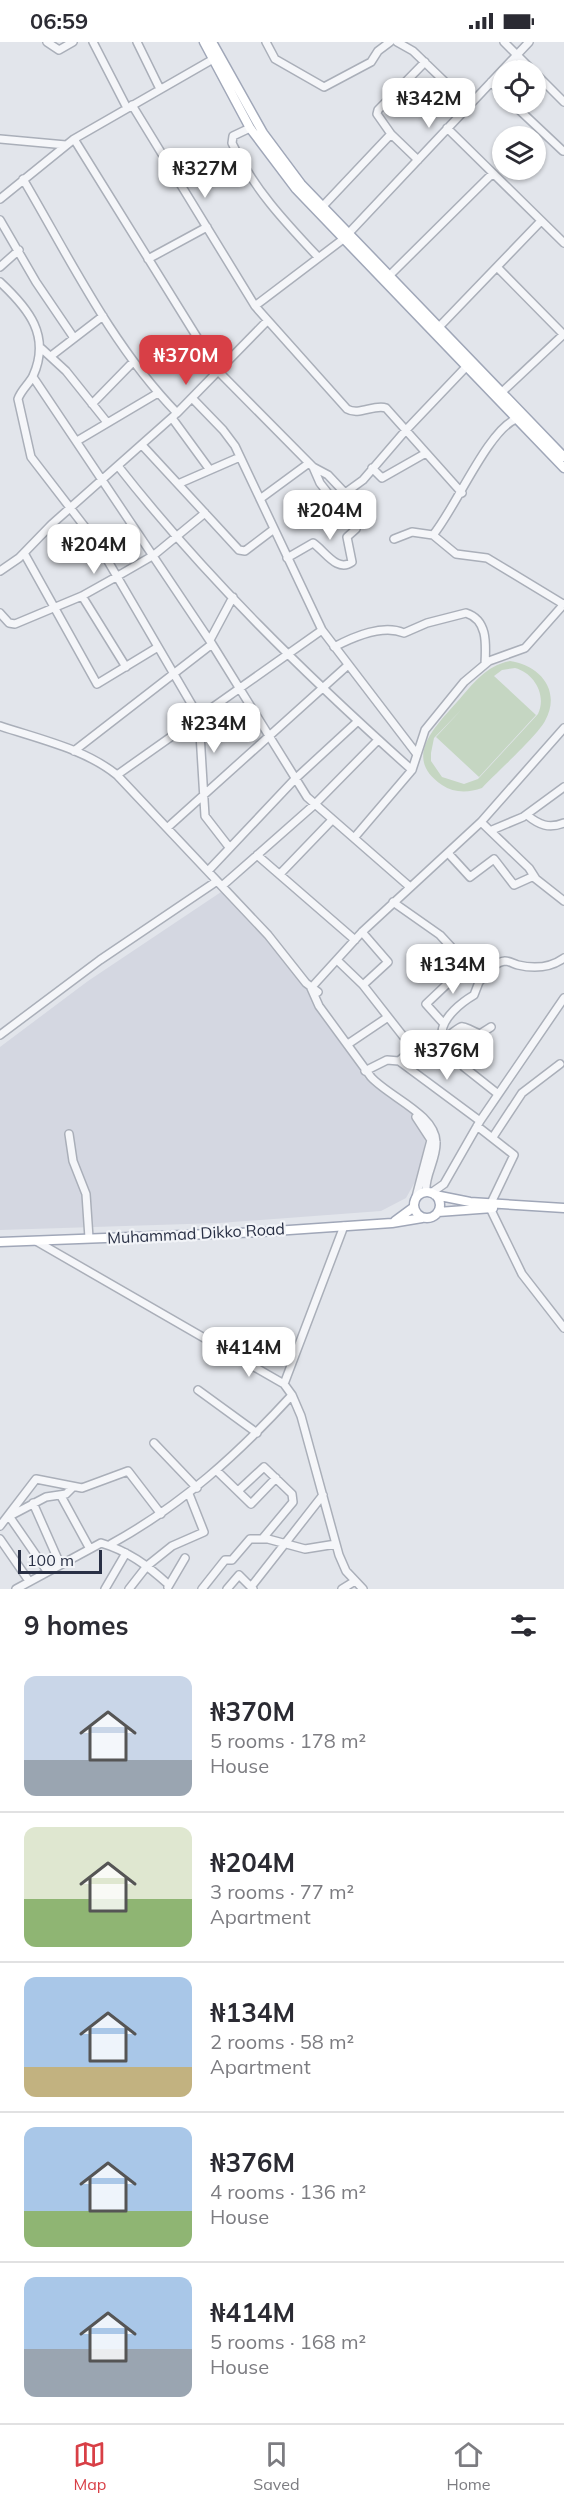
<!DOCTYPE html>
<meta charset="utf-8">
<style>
body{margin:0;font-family:Mulish,sans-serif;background:#f7f7f7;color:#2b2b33;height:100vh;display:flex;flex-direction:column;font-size:22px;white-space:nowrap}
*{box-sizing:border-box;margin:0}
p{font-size:20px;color:#7c7c81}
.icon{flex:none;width:33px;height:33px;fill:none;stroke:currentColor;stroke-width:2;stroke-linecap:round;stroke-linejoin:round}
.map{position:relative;height:1547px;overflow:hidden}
.drawer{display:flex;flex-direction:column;background:#fff;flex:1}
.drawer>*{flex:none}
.buttons{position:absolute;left:492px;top:18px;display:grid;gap:12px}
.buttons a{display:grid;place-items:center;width:54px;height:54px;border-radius:50%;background:#fff;box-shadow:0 2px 4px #0004;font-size:30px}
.scale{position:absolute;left:18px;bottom:15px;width:84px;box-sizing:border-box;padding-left:6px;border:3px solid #293045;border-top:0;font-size:16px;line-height:21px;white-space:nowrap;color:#293045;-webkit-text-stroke:4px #f2f4f8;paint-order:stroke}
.price{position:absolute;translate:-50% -51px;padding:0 14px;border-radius:12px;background:#fff;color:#222;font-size:20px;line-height:39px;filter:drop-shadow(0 2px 3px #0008)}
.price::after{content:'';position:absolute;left:50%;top:36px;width:18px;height:14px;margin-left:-9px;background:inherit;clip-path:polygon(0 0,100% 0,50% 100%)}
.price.on{background:#d83f46;color:#fff}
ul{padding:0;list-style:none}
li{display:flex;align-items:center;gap:18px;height:150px;padding:0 24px}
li+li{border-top:2px solid #e1e1e2}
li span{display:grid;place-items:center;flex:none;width:168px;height:120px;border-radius:12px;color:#555}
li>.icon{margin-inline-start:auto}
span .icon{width:72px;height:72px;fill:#fffc;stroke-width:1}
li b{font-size:26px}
h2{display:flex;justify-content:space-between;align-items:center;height:72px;padding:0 24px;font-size:26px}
.status{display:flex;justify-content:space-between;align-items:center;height:42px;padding:0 30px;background:#fff;direction:ltr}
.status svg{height:16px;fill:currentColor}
.tab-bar{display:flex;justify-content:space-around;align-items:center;height:84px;border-top:2px solid #e1e1e2;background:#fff;font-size:16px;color:#7c7c81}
.tab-bar a{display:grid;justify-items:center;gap:3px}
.tab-bar .on{color:#d83f46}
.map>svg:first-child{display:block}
.built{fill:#d4d7e1}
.green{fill:#c5d6c2;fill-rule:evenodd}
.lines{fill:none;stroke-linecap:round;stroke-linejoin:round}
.minor-casing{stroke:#aaafb9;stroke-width:10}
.major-casing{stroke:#a0a7b8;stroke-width:11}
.minor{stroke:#f5f6f9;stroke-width:7}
.major{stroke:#fff;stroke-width:8}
.labels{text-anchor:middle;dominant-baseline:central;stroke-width:4.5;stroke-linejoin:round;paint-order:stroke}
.street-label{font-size:16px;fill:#293045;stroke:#f2f4f8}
</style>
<div class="status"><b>06:59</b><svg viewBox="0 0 49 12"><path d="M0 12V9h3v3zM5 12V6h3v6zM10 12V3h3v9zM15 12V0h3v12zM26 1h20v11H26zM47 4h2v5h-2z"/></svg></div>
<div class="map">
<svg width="564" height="1547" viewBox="0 0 564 1547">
<rect width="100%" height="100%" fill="#e2e5eb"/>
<path class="built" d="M224 848 298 923 365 1036 422 1075 425 1100 420 1131 406 1156 381 1169 219 1181 0 1188V1005L88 939Z"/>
<path class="green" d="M510 619C539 623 562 648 545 679 537 694 496 731 482 746 468 751 454 751 442 743 402 716 435 685 457 660 473 642 485 624 510 619ZM515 626C534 631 547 653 538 672L478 737 464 742 442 735 431 719V711L434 696 462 667 436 695 479 735 536 673 494 634 502 628Z"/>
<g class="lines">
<defs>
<path id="minor" d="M47 0 59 8 73 0
M93 0 127 66
M137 0 160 47
M266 0 275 17 324 45 371 20 378 9 390 0
M397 0 413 9 469 63
M504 0 532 28
M536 32 564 60
M491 40 502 51
M513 62 563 109
M132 63 255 264 347 367C359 374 374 362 386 366L462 451
M250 86 233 94 232 101C253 146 284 179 318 215
M447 86 564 201
M0 97 66 103
M74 97 218 329 313 425 328 433 345 451
M418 118 391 92 377 72 378 68 425 20
M23 137C70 217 112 304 177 371
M0 157 74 97 215 16
M323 164 391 92
M0 178 36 240 74 296
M348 192 529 0
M148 217 207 185
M0 225 19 208
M497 225 564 293
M389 234 492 132
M0 240C29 267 51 294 33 334 29 342 21 348 18 357L31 415 98 502 199 675 205 774 229 805
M255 264 342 198
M439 285 541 179
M41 306 66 329 106 379
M51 314 103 274
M33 335 212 602 307 755 410 845
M501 351 564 292
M192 356 223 388 235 404 322 588 416 711
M92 362 133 320
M172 376 210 428
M77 399 158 351
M142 403 239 508 245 509 274 487
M118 424C205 535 307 634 412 728L354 796
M372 426 382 436 426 411
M178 442 240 415
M260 457 309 421
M334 459 363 438 406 388 466 325
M433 493C455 467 488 388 516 377
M394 497 412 490 433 493 456 512 487 516 563 562
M24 511 97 642 158 605
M287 516 313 501C325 509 337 531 352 520L347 495 356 487 320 441 313 425
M0 529 19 516 52 482 177 371 267 279
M82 554 126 625
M0 571 9 581 15 582 82 554 116 535 154 513 205 471
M210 598 233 555
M334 605C355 594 383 582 404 591L427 581 466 571C488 578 486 602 485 622
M0 684C39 697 85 707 117 733L268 893 306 941 318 950
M74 709 212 602
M412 728 425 688 464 640 489 619 525 606 564 562
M117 733 322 588
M527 773C539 783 549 787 564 781
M481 780 529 826 536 837 564 859
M167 786 347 624
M492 788 523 775 564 745
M448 811 470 835 494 817 514 843 534 834
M257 813 355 898
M208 829 295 737 358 679
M280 832 332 778
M222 844 314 763 378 698
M393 860 440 893 477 933 479 940 474 953C462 960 443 975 442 990L464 1025 498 1052
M362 890 388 920 363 943
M337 918 363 943 410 1003V1009
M479 940C486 933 494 920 505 919 509 919 514 922 518 923 535 927 550 926 564 916
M444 982 426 962 446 943 472 927
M0 993 100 918 217 839
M445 996C468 980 457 983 480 992L491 985
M348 1002 388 975
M399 1019 410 1009 443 993
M365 1029 387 1018 399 1019 480 1079
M416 1075 431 1098 416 1155
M477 1084 514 1113 491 1161
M69 1092 73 1119 86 1152 89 1196
M493 1095 522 1051 560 1022
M426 1150C424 1134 437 1117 436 1100 435 1072 389 1055 371 1035L319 964 311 946 362 890 481 780 564 686
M431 1151 444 1142 480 1079 564 956
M490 1166 522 1232 564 1286
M36 1199 284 1342 292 1353 301 1374 339 1513 346 1529 363 1547
M284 1342 344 1184
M198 1348 257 1391
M154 1401 197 1446
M217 1429 251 1462 276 1436
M238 1449 264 1425 292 1452 293 1460 263 1496
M61 1454 90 1507
M33 1461 60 1522
M9 1474 47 1529
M8 1475 46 1455 66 1452 73 1445
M0 1484 36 1437 82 1446 128 1429 161 1472
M0 1497 29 1539
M111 1502C182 1463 238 1412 292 1353
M168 1545 185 1516
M251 1545 323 1453
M16 1547 101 1501C128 1509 147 1523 169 1543
M105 1547 126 1511
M129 1547 147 1524 172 1504 204 1490 189 1452
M202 1547 225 1518H232L250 1497H268L305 1507 336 1502
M227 1547 239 1533 253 1547
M342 1547 355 1539"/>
<path id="major" d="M204 0 250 86 296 147 564 426
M212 0 263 91 301 142 564 415
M414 1163a13 13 0 1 1 26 0a13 13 0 1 1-26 0Z
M435 1153 470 1160 564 1166
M438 1170 493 1166
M395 1179 414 1165
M0 1200 260 1190 392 1181 422 1176"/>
</defs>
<use href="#minor" class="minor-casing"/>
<use href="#major" class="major-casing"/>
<use href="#minor" class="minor"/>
<use href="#major" class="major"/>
</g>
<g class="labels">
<g class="street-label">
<text transform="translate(196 1191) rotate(-3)">Muhammad Dikko Road</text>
</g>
</g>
</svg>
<div class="buttons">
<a><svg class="icon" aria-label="locate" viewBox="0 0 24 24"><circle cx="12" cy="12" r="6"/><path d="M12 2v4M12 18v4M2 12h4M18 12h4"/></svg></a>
<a><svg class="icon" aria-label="layers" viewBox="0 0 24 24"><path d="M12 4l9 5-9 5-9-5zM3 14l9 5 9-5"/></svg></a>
</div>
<div class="scale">100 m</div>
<b class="price" style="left:429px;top:87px">₦342M</b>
<b class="price" style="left:205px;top:157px">₦327M</b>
<b class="price on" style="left:186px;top:344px">₦370M</b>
<b class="price" style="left:330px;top:499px">₦204M</b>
<b class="price" style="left:94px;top:533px">₦204M</b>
<b class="price" style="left:214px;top:712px">₦234M</b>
<b class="price" style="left:453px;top:953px">₦134M</b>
<b class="price" style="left:447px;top:1039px">₦376M</b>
<b class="price" style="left:249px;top:1336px">₦414M</b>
</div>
<section class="drawer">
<h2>9 homes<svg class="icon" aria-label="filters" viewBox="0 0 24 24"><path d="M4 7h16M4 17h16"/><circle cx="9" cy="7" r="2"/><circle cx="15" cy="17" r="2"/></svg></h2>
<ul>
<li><span style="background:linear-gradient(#c9d6e8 70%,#9aa5b1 0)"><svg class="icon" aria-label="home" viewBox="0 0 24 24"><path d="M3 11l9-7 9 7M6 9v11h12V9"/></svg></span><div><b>₦370M</b><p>5 rooms · 178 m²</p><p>House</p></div></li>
<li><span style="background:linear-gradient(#dfe7d0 60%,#8fb573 0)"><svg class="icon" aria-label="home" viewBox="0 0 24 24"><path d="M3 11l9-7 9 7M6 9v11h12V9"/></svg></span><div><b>₦204M</b><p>3 rooms · 77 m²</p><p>Apartment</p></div></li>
<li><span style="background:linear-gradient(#a9c7e8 75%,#c2b280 0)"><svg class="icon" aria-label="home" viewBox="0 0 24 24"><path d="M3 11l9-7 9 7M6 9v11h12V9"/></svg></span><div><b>₦134M</b><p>2 rooms · 58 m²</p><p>Apartment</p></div></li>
<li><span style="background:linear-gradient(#a9c7e8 70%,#8fb573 0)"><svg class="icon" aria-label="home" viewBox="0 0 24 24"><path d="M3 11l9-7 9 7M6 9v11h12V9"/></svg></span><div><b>₦376M</b><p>4 rooms · 136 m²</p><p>House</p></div></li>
<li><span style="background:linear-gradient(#a9c7e8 60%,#9aa5b1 0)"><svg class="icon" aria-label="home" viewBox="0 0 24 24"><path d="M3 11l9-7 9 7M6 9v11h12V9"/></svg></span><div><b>₦414M</b><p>5 rooms · 168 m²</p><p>House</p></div></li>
</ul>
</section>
<nav class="tab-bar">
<a class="on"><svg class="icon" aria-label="map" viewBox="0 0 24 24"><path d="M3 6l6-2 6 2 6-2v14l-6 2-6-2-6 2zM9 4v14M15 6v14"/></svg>Map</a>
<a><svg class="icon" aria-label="saved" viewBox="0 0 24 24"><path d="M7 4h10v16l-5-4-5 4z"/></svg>Saved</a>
<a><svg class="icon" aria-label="home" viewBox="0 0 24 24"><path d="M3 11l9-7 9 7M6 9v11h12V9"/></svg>Home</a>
</nav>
